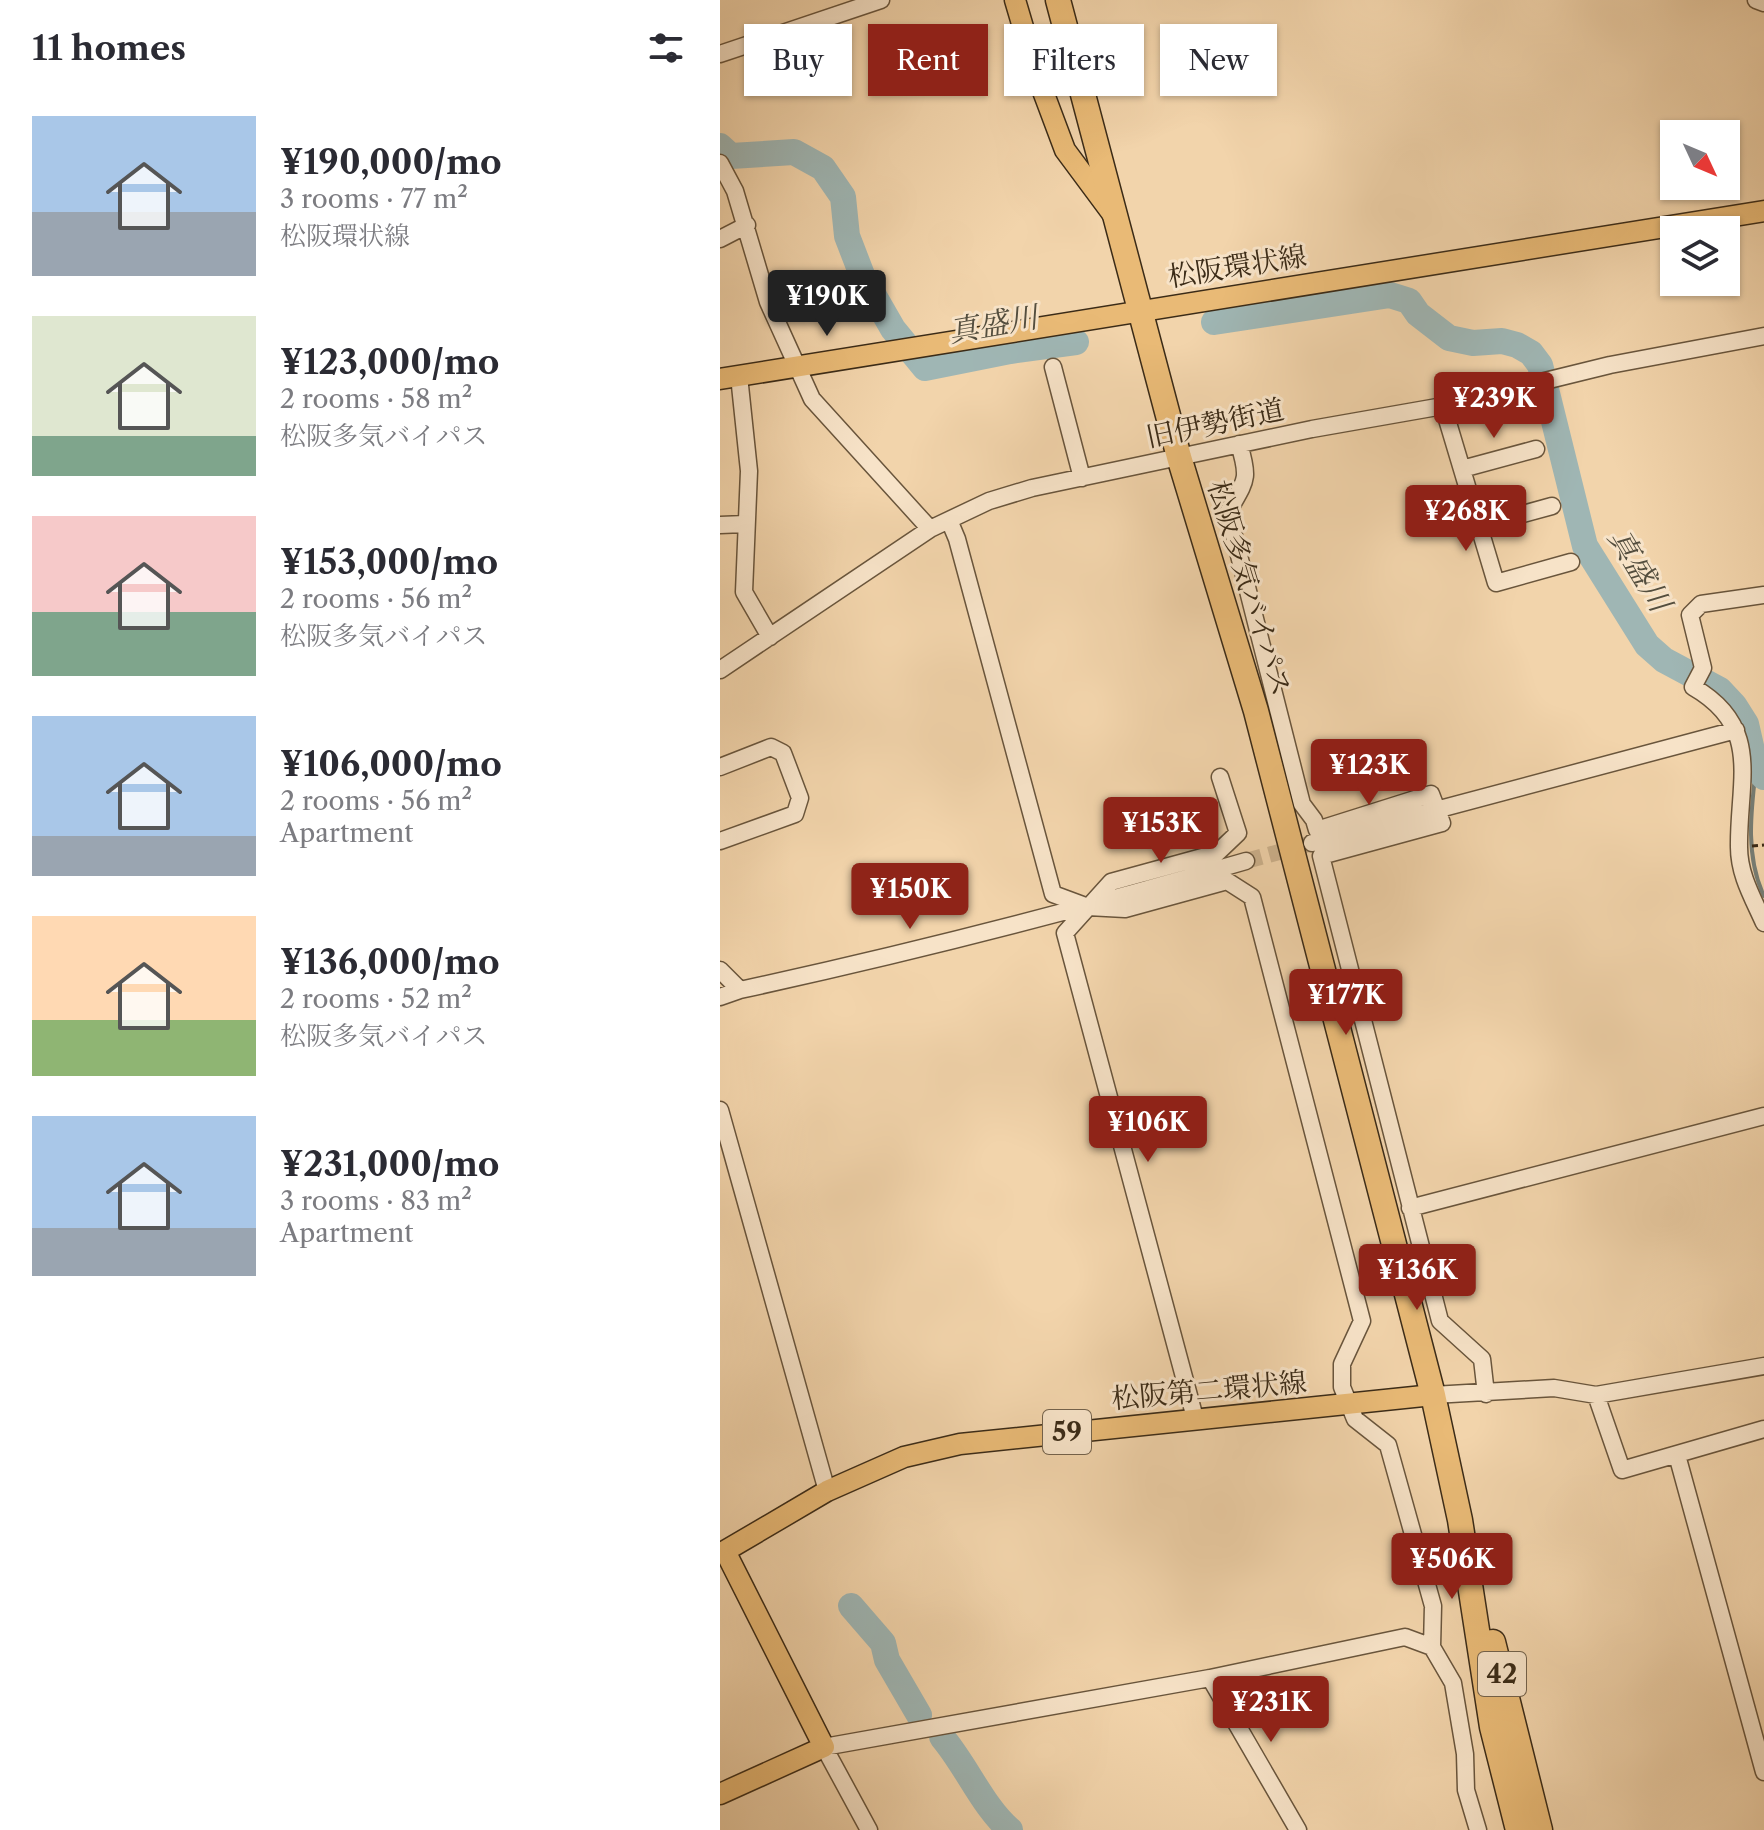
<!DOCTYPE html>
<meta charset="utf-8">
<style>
body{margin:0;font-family:"Libre Caslon Text","Noto Serif JP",serif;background:#f7f7f7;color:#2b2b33;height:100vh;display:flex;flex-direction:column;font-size:30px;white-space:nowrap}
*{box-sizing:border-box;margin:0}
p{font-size:26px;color:#7c7c81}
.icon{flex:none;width:44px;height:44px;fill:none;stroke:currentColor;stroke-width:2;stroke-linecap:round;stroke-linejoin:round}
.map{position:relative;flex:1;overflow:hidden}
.sheet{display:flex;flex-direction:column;background:#fff;width:720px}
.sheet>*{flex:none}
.guide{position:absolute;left:24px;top:24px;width:760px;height:72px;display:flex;gap:16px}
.needle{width:52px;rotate:134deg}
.tools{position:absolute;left:940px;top:120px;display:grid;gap:16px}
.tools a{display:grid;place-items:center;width:80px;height:80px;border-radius:0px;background:#fff;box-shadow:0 2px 6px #0004;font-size:40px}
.price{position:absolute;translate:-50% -68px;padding:0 18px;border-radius:8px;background:#8f2418;color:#fff;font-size:26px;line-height:52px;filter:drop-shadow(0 2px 4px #0008)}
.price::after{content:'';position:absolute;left:50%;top:48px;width:24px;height:18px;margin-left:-12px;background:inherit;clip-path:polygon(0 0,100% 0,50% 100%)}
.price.current{background:#222;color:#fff}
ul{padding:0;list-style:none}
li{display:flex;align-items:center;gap:24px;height:200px;padding:0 32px}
li span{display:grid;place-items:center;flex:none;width:224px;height:160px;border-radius:0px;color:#555}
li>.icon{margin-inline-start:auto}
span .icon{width:96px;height:96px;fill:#fffc;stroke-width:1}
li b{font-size:34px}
h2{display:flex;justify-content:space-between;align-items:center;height:96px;padding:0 32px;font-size:34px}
.chip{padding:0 28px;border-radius:0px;background:#fff;box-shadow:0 2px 6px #0004;font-size:28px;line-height:72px}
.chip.current{background:#8f2418;color:#fff}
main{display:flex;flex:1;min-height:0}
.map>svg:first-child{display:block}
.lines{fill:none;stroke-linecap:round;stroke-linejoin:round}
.stream{stroke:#777e75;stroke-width:4}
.river{stroke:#9fb6b4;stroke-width:26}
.minor-tunnel{stroke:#cdb28d;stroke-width:16;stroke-dasharray:16 8;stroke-linecap:butt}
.minor-casing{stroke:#69553c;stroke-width:19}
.major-casing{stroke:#3b2b17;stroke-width:23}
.highway-casing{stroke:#3b2b17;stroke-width:27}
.path{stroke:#3b2b17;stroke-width:3;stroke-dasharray:6 4;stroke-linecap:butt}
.minor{stroke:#f7e3c8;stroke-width:16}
.major{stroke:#e9ba76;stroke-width:20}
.highway{stroke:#e9ba76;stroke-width:24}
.labels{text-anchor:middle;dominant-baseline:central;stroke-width:6;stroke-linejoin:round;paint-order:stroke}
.shield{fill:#f7e3c8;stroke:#73624c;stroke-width:2}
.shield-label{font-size:26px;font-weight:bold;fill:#3b2b17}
.street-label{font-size:28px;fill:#3b2b17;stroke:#f7e3c8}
.water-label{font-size:30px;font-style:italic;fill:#544e3e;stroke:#f7e3c8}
</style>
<main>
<section class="sheet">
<h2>11 homes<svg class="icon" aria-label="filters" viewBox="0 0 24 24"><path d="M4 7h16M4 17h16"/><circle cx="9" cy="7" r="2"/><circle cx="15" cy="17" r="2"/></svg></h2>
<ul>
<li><span style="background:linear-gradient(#a9c7e8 60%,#9aa5b1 0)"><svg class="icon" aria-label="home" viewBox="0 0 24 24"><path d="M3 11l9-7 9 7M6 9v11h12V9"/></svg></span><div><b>¥190,000/mo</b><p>3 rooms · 77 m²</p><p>松阪環状線</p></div></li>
<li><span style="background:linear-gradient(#dfe7d0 75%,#7fa58c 0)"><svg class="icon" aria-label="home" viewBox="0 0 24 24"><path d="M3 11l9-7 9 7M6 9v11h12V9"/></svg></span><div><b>¥123,000/mo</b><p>2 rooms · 58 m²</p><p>松阪多気バイパス</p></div></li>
<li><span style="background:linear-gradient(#f6c9c9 60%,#7fa58c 0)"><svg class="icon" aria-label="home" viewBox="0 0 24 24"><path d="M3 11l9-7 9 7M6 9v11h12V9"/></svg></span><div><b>¥153,000/mo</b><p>2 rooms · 56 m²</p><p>松阪多気バイパス</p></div></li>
<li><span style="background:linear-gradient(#a9c7e8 75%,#9aa5b1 0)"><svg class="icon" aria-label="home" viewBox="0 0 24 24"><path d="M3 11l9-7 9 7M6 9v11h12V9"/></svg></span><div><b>¥106,000/mo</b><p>2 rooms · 56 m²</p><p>Apartment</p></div></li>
<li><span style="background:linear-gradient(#ffd9b3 65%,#8fb573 0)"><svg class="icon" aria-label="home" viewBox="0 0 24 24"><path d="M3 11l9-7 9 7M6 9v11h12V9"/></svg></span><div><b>¥136,000/mo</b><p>2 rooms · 52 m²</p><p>松阪多気バイパス</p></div></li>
<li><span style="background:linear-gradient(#a9c7e8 70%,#9aa5b1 0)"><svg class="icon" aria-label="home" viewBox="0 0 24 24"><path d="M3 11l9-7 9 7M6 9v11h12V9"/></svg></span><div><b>¥231,000/mo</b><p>3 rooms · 83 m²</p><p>Apartment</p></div></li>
</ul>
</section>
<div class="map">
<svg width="1044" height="1830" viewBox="0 0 1044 1830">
<rect width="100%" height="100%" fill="#f2d4ab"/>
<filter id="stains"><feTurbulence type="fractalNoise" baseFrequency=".0025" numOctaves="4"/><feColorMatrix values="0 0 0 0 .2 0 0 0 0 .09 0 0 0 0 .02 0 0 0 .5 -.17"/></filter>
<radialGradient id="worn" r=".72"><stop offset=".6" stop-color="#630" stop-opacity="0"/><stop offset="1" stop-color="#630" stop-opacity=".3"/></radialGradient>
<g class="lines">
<path class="stream" d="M1036 768C1031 811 1025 856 1044 896"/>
<path class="river" d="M0 146 11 156 74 152 103 168 123 197 127 236 142 275 173 329 205 368 290 351 356 342
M494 322 670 295 689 301 698 314 729 338 753 343 782 341 797 345 811 353 820 365 865 546 927 645 944 660 1000 690 1014 705 1026 724 1036 768 1044 777
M131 1606 163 1643 167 1660 199 1715
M222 1737C246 1765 263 1807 290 1830"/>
<path class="minor-tunnel" d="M526 861 592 843"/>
<defs>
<path id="minor" d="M1036 0 1044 3
M0 54 161 0
M0 163 15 191 48 302 92 399 210 529
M0 239 27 225
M333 367 362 478
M19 376 29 471 24 592 50 637
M723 406 776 583 851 562
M519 444C530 480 526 480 508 512L582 804 594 820 597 830 711 794 722 823 601 856 720 1321 762 1359 766 1394
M742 469 816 449
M229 520 237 539 333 894 368 907 405 909 507 881 532 897 642 1321 622 1364V1387L635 1419 668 1445 713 1606 712 1647 733 1683 745 1754 746 1790 758 1830
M0 525 25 524
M759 526 832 506
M1044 595 981 604 970 615 983 668 973 687C1043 727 1018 781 1019 847 1019 875 1033 898 1044 923
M0 670 210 529 269 501 312 488 459 457 592 429 723 406 890 365 1044 336
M0 767 51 747 63 753 80 798 75 814 0 841
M592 843 1016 730
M0 970 20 990
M0 997 20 990C190 953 358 910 526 861
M0 1110 107 1491
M690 1208 1044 1116
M713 1395 834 1388 876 1395 1044 1366
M876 1395 902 1470 1044 1429
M475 1418 345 933 391 882 497 853 518 833 500 777
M957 1455 1044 1772
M490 1678 578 1830
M149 1830 104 1747 490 1678 685 1637 712 1647"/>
<path id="major" d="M295 0 318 78 345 150 394 216
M0 379 1044 211
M0 1794 104 1747 5 1551 107 1491 184 1457 240 1444 713 1395"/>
<path id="highway" d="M338 0 459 457 536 711 713 1395 740 1520 772 1727 798 1830
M773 1642 820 1830"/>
</defs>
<use href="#minor" class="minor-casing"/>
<use href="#major" class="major-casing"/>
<use href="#highway" class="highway-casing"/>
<path class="path" d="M1032 846 1044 845"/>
<use href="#minor" class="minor"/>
<use href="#major" class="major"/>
<use href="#highway" class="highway"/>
</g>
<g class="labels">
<g class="shield">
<rect x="323" y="1410" width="48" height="44" rx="6"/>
<rect x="758" y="1652" width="48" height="44" rx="6"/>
</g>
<g class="shield-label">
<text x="347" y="1432">59</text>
<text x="782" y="1674">42</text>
</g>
<g class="street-label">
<text transform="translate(517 266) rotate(-9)">松阪環状線</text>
<text transform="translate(495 423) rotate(-12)">旧伊勢街道</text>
<text transform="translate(530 588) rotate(73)">松阪多気バイパス</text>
<text transform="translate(489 1390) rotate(-5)">松阪第二環状線</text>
</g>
<g class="water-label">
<text transform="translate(273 324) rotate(-10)">真盛川</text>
<text transform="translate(920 570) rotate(59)">真盛川</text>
</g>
</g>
<rect width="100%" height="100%" filter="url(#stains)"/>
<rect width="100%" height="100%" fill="url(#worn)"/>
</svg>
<div class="tools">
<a><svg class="needle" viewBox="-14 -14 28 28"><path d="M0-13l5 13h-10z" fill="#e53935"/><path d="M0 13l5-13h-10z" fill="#7c7c81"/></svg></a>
<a><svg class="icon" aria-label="layers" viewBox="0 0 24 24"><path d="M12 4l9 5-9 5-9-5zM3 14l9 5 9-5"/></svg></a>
</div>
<b class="price current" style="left:107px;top:338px">¥190K</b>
<b class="price" style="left:774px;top:440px">¥239K</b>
<b class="price" style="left:746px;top:553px">¥268K</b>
<b class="price" style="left:649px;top:807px">¥123K</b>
<b class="price" style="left:441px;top:865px">¥153K</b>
<b class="price" style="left:190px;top:931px">¥150K</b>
<b class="price" style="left:626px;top:1037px">¥177K</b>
<b class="price" style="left:428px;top:1164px">¥106K</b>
<b class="price" style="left:697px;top:1312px">¥136K</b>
<b class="price" style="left:732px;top:1601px">¥506K</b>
<b class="price" style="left:551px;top:1744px">¥231K</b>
<div class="guide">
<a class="chip">Buy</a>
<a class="chip current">Rent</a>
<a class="chip">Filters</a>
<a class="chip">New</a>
</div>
</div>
</main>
